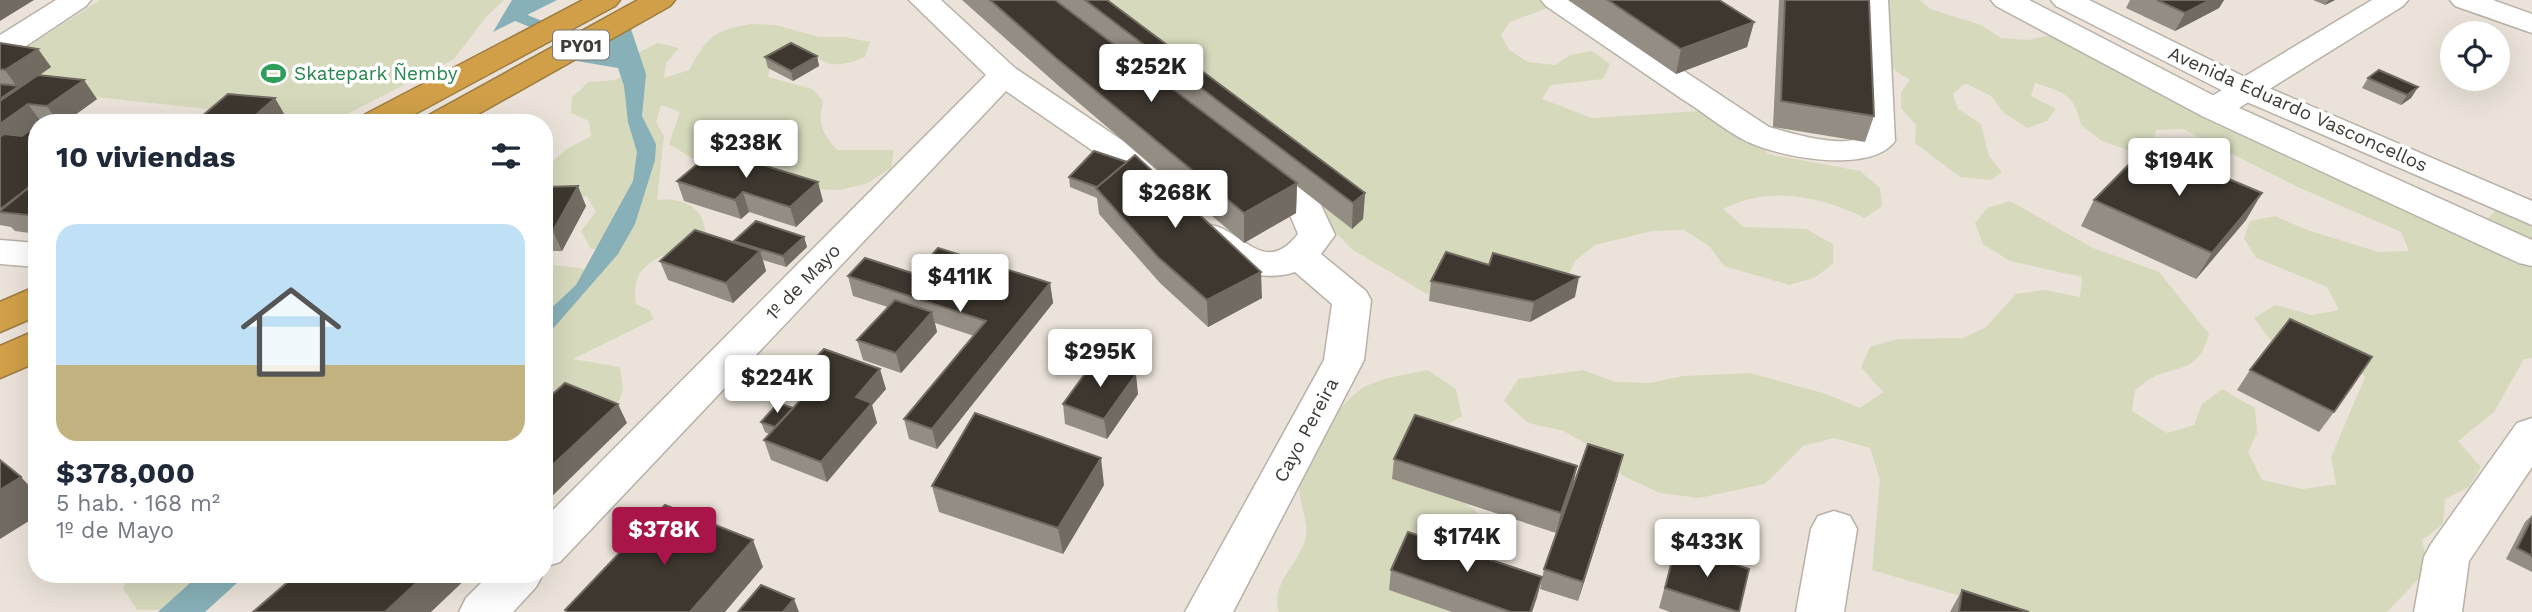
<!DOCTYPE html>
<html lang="es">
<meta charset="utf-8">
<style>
body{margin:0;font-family:"Work Sans",sans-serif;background:#f6f6f7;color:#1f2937;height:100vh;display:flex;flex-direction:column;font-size:26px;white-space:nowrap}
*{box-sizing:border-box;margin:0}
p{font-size:23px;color:#747a83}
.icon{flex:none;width:38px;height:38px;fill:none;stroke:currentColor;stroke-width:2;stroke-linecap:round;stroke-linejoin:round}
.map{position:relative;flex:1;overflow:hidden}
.sheet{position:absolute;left:28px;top:114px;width:525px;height:469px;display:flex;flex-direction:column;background:#fff;border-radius:28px;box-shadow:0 7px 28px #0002}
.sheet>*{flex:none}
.tools{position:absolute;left:2440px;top:21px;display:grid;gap:14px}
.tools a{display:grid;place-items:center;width:70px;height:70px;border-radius:50%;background:#fff;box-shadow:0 7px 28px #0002;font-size:35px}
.price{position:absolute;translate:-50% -60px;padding:0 16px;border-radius:7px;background:#fff;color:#222;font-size:23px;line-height:46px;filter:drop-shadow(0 2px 4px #0008)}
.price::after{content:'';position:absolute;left:50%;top:42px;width:21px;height:16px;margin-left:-10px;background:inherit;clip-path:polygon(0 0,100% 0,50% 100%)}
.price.on{background:#a91548;color:#fff}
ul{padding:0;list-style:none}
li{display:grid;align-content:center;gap:14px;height:371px;padding:0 28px}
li+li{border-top:2px solid #e0e1e3}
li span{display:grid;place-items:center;height:217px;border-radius:21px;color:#555}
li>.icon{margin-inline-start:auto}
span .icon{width:126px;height:126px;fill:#fffc;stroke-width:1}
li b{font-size:30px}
h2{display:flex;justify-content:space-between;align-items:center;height:84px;padding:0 28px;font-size:30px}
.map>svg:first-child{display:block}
.green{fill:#d7d9bd}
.water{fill:#88b0b8}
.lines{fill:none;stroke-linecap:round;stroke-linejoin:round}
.stream{stroke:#88b0b8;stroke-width:10}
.street-casing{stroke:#b9b1a7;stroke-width:3}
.secondary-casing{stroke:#b9b1a7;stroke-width:3}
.highway-casing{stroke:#9d7c42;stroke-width:3}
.street{fill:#fff;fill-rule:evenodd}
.secondary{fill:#fff;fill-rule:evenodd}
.highway{fill:#d09f48;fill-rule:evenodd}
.wall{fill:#948d84}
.shaded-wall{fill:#716b62}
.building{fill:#3d372f;stroke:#716b62;stroke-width:2}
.labels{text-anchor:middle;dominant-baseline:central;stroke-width:7;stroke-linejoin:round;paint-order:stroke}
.shield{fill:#fff;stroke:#797673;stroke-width:2}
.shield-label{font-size:18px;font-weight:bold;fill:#3f3c37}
.leisure-label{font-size:19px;fill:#27864d;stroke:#fff;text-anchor:start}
.street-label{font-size:19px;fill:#3f3c37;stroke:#fff}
</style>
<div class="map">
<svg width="2532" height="612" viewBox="0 0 2532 612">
<rect width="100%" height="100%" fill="#ebe3d9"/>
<path class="green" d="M100 0H504L486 17 454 59 332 122 19 89 50 68 6 61Z
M1042 0H1546L1550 7 1510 22 1501 35 1509 50 1528 62 1556 65 1570 55 1592 51 1610 64 1603 79 1551 85 1542 99 1592 118 1699 111 1741 121 1768 154 1860 171 1880 188 1882 206 1865 218C1820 196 1770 185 1723 209L1744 227 1806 229 1833 244V264L1814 278 1789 285 1724 266 1709 246 1684 230 1652 231 1595 245 1576 260 1565 280 1457 286 1427 294 1353 250 1311 208 1070 8 1048 4Z
M1881 0H1920L1930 9 1981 25 2001 38 2029 40 2051 35 2515 238 2488 219 2499 206 2532 212V358L2524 359 2494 412 2458 441 2481 467 2469 487 2445 499 2443 524 2422 540 2429 568 2387 612H2002L1998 607 1872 570 1880 480 1870 448 1834 438 1803 446 1765 484 1699 498 1660 493 1623 476 1596 450 1564 431 1528 423 1504 401 1518 379 1583 370 1616 382 1650 383 1683 376 1750 373 1823 393 1860 408 1883 392 1861 367 1870 347 1897 339 1963 338 1986 327 2016 294 2045 290 2080 297 2082 277 2010 261 1983 244 1975 223 1987 208 2010 201 2093 248 2159 272 2209 334C2199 367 2189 365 2160 374 2151 377 2143 384 2135 390L2132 411 2167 433 2194 425 2202 404 2222 389 2255 408 2257 433 2248 452 2262 480 2303 489 2336 484 2331 457 2365 377 2344 352 2304 342 2271 341 2254 318 2275 305 2312 315 2339 310 2327 287 2256 258 2244 238 2250 221 2275 216 2307 230 2379 252 2409 251 2401 232 2298 187 2183 129 2156 130 2152 144 2134 152 2102 141 2081 125C2075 94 2062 92 2035 83L2031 96 2056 109 2047 121 2027 128 2004 113 1991 96 1965 83 1953 94 1958 109 1981 124 1989 156 2002 172 1991 180 1960 177 1915 143 1916 125 1901 108V93L1910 80 1868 53Z
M750 24 776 25 819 37H845L870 42 865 57C820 75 826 56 788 43L772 57 768 77 813 89 823 101C818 125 821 131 837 150H894L891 168 868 183 840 190 811 189 703 165 669 144 680 112 661 105 656 122 664 136 657 200C684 197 708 208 705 240 672 255 628 256 636 304L649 310 654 319 573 359 620 367 623 389 619 401 602 409 564 392 544 396V264L581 268 597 277 612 249H591L581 231 596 212 587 196 556 205 544 214V170L565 150 591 136 589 121 571 113 572 97 589 82 615 80 636 68 635 54 658 43 679 48 666 63 664 78 689 70C707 38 713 30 750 24Z
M1428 370 1456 389 1462 416 1407 448 1446 489 1475 510 1495 541 1501 574 1513 612H1279C1270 587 1295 566 1304 544 1312 524 1296 500 1300 481 1305 452 1340 400 1366 386 1384 377 1408 374 1428 370Z
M129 574H232L177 610H137L123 588Z"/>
<path class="water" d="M512 0H557L493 32Z
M631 29 646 74 642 116 656 144 655 160 635 224 618 254 544 339V315L576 285 633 181 637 152 628 122 624 86 618 68 571 60Z
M200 574H247L205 612H158Z"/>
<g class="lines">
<path class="stream" d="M528 0 514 15 585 44"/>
<defs>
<path id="street" d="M56 0H91L86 6 11 56 0 58V35Z
M909 0H941L1015 68 1123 141 1178 189 1184 197 1178 205 1166 208 1154 205 1099 155 1006 91 560 562 544 567V519L986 75Z
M1541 0H1576L1769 127C1790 133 1841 149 1861 137L1858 0H1888L1895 141C1871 175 1776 157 1744 140 1723 129 1703 112 1682 99 1637 68 1591 37 1546 6Z
M2372 0H2408L2403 6 2226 116 2214 119 2202 116 2198 109 2202 102Z
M2450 0H2493L2532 14V33L2455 6Z
M1255 159 1267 163 1320 203 1335 235 1321 254 1366 291 1371 300 1364 360 1233 612H1185L1324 360 1332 304 1295 272C1259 284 1211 267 1190 234L1195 226C1237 214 1259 284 1298 234L1291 217 1243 177 1238 170 1243 163Z
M2532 418V467L2469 561 2462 612H2414L2424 557 2431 544 2517 423Z
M1834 511 1850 516 1857 529 1844 612H1796L1811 529 1818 516Z
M490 574H543L536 587 513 612H459L466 598Z"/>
<path id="secondary" d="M1991 0H2029L2226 102 2532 240V266L2519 263 2202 116 1996 6Z
M2051 0H2089L2255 82 2532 201V225L2233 96 2056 6Z
M0 240 37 243V267L0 264Z"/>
<path id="highway" d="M583 0H620L615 6 400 122H359L364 115Z
M638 0H675L670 6 464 122H424L429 115Z
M37 286V316L0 332V302Z
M37 330V362L0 378V346Z"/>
</defs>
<use href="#street" class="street-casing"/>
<use href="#secondary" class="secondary-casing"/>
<use href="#highway" class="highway-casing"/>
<use href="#street" class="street"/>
<use href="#secondary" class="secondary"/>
<use href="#highway" class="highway"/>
</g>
<path class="wall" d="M962 0H1107L1365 193 1363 219 1352 229 1297 186 1296 213 1244 243 1060 87Z
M1568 0H1719L1754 22 1747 47 1676 74Z
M1779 0H1869L1874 116 1865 142 1773 127Z
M2130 0H2224L2219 8 2175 31 2126 8Z
M2313 0H2335L2325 5Z
M0 43 38 49 51 67 40 75 97 99 67 121 37 122V234L15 231 11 227 0 225Z
M817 56 819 66 793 81 768 68 765 57Z
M2368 78 2418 87 2411 98 2401 105 2362 88Z
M1094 151 1262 298 1208 327 1160 283 1099 214 1097 198 1070 187 1069 177Z
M677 181 823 201 796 227 749 212 741 219 684 201Z
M544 187 586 206 562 251H544Z
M2094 200 2246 220 2196 279 2081 226Z
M804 237 807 247 786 267 763 260 766 271 733 303 668 280 660 261 735 243 734 241Z
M915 274 1050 283 1053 303 937 449 909 439 904 419 974 336 935 323 937 332 901 373 863 360 857 340 888 307 853 296 848 276Z
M1431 281 1575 297 1530 322 1429 301Z
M2250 370 2334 412 2319 432 2237 390Z
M798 377 886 389 872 405 877 423 827 482 771 460 764 440 769 434 765 432 761 422 793 408 804 396Z
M1138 394 1107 439 1065 424 1063 404Z
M1394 459 1573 486 1556 533 1392 479Z
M1618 475 1578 601 1540 589 1544 569Z
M1104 485 1063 554 939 512 932 486Z
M2532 515V572L2506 559 2525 522Z
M1676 545 1739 612H1670L1659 608Z
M1391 570 1542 577 1537 597 1532 612H1452L1389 590Z
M1962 590 2029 612H1950Z"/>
<path class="shaded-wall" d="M0 0H34L0 21Z
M2210 0H2224L2219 8 2175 31 2185 13Z
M2329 0H2335L2325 5Z
M1754 22 1747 47 1676 74 1681 49Z
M38 49 51 67 20 88 0 114V99L17 87 5 70Z
M817 56 819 66 793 81 791 71Z
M84 80 97 99 65 122H58L47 106Z
M2418 87 2411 98 2401 105 2407 95Z
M275 98 286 117 280 122H248Z
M28 104 41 122H37V127L5 151 0 145V124Z
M818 182 823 201 796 227 790 207Z
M1297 183 1296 213 1244 243V213Z
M578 186 586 206 562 251 553 231Z
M743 192 749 212 741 219 735 200Z
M1365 193 1363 219 1352 229 1353 203Z
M2262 193 2246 220 2196 279 2212 253Z
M804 237 807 247 786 267 783 256Z
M760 251 766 271 733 303 726 283Z
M1261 272 1262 298 1208 327 1207 300Z
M1579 277 1575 297 1530 322 1534 302Z
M1050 283 1053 303 937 449 932 429Z
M932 312 937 332 901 373 896 353Z
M880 369 886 389 872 405 877 423 827 482 821 462 856 397Z
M1136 374 1138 394 1107 439 1104 419Z
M618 404 627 423 544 504V473Z
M1623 455 1618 475 1578 601 1583 582Z
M1101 458 1104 485 1063 554 1058 528Z
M1577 466 1573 486 1556 533 1561 513Z
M21 477 37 494V516L0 539V490Z
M753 540 763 567 725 612H690Z
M426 574H471L431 612H385Z
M1542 577 1537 597 1532 612H1530Z
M794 599 799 612H783Z"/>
<path class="building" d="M990 0H1055L1297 183 1244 213 1056 58Z
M1085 0H1107L1365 193 1353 203Z
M1608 0H1719L1754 22 1681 49Z
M1785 0H1869L1874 116 1781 101Z
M2157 0H2210L2185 13Z
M0 43 38 49 5 70 0 69Z
M791 43 817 56 791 71 765 57Z
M2379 70 2418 87 2407 95 2368 78Z
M38 75 84 80 47 106 28 104 0 124V101Z
M0 84 19 86 0 99Z
M228 94 275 98 248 122H195Z
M46 119 83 122H41Z
M37 125V181L2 208 0 207V137L4 134 22 136Z
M2148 145 2262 193 2212 253 2094 200Z
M714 150 818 182 790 207 743 192 735 200 677 181Z
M1094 151 1127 162 1097 187 1069 177Z
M1135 155 1261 272 1207 300 1158 257 1096 188Z
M37 181V216L0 212V211Z
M578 186 553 231H544V187Z
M756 221 804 237 783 256 734 241Z
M695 230 760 251 726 283 660 261Z
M938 248 1050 283 932 429 904 419 986 321 848 276 865 258 915 274Z
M1446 252 1489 265 1493 253 1579 277 1534 302 1431 281Z
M895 300 932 312 896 353 857 340Z
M2290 319 2372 357 2334 412 2250 370Z
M824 349 880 369 856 397 872 403 821 462 764 440 816 383 798 377Z
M1095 360 1136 374 1104 419 1063 404Z
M565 383 618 404 544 473V402Z
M778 403 793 408 775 427 761 422Z
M975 413 1101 458 1058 528 932 486Z
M1415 415 1577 466 1561 513 1394 459Z
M1588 444 1623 455 1583 582 1544 569Z
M0 460 21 477 0 490Z
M665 505 753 540 690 612H568L565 610Z
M2532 518V556L2517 548Z
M1408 532 1542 577 1530 612H1511L1391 570Z
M1676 545 1749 569 1739 612 1665 588Z
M297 574H426L385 612H253Z
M761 585 794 599 783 612H738Z
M1962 590 2029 612H1959Z"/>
<defs>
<symbol id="stadium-bare" viewBox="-9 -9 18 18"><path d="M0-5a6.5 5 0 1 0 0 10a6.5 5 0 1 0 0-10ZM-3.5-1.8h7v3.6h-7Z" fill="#2e9e5b" stroke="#fff" stroke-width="2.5" paint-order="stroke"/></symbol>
</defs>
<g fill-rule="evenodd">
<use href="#stadium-bare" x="256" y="56" width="35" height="35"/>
</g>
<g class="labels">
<rect class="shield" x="553" y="30.5" width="56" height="29" rx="5"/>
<g class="shield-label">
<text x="581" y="45">PY01</text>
</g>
<g class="leisure-label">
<text x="294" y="73">Skatepark Ñemby</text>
</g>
<g class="street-label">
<text transform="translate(2298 109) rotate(24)">Avenida Eduardo Vasconcellos</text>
<text transform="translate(803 282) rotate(-46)">1º de Mayo</text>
<text transform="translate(1306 430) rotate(-62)">Cayo Pereira</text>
</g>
</g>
</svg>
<div class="tools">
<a><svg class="icon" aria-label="locate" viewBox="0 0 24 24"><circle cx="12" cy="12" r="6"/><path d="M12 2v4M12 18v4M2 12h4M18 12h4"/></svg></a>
</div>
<b class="price" style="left:1151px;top:104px">$252K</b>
<b class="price" style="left:746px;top:180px">$238K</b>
<b class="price" style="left:2179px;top:198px">$194K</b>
<b class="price" style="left:1175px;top:230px">$268K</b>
<b class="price" style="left:960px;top:314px">$411K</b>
<b class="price" style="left:1100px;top:389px">$295K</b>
<b class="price" style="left:777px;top:415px">$224K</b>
<b class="price on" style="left:664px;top:567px">$378K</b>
<b class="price" style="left:1467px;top:574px">$174K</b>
<b class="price" style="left:1707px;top:579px">$433K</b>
<section class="sheet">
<h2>10 viviendas<svg class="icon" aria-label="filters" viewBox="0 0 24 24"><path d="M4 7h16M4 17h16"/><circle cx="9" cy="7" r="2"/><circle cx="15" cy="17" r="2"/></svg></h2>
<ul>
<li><span style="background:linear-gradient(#bfe0f5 65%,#c2b280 0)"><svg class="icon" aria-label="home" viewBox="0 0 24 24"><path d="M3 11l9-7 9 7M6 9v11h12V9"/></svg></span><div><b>$378,000</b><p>5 hab. · 168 m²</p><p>1º de Mayo</p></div></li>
</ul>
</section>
</div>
